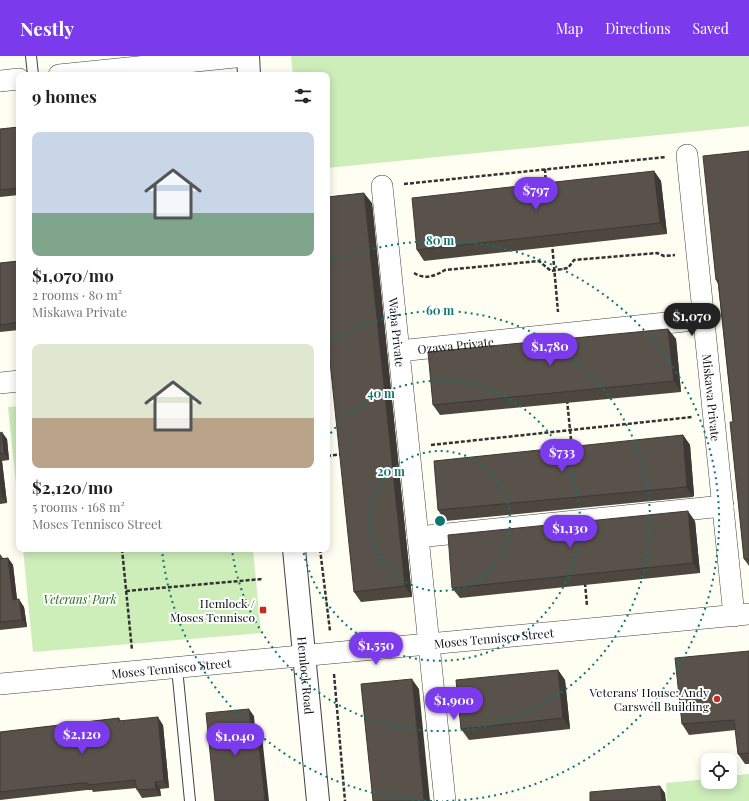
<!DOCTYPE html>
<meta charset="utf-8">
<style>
body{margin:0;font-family:"Playfair Display",serif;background:#f2f2f2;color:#222;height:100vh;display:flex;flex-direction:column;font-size:15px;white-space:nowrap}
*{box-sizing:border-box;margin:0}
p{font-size:13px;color:#767676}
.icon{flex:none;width:22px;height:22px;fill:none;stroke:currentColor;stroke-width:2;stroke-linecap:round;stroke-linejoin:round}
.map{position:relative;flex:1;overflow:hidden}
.sheet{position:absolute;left:16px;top:16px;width:314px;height:480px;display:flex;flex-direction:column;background:#fff;border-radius:8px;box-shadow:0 2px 10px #0003}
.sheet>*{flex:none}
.buttons{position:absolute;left:701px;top:697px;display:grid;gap:8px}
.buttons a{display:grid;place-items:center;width:36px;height:36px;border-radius:8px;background:#fff;box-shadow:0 2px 10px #0003;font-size:20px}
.price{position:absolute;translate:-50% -34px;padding:0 9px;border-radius:14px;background:#7c3aed;color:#fff;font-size:13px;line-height:26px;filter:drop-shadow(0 1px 2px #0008)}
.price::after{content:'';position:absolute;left:50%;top:24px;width:12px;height:9px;margin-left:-6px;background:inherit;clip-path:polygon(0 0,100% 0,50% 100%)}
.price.active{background:#222;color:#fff}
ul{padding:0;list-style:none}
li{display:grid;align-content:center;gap:8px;height:212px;padding:0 16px}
li span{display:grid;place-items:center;height:124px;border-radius:8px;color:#555}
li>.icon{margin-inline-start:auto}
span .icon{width:72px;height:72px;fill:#fffc;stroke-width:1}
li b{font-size:17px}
h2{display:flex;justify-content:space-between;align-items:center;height:48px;padding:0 16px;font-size:17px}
header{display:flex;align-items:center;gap:24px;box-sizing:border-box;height:56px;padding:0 20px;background:#7c3aed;color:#fff}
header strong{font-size:19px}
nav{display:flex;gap:22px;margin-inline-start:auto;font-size:14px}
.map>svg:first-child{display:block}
.green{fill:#cdedb9}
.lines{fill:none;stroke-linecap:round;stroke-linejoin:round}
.service-casing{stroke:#434343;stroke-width:12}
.minor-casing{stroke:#434343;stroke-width:22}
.tertiary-casing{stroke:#434343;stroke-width:24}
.path{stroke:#323232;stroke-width:2.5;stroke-dasharray:4 2;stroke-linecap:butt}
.service{stroke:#fff;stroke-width:10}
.minor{stroke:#fff;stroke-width:21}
.tertiary{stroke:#fff;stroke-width:22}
.wall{fill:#4d4740}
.shaded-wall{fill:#3e3934}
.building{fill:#59524b;stroke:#3e3934}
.ring{fill:none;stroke:#0f766e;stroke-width:2;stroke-dasharray:2 4}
.poi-dot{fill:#ca2a1e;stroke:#fff;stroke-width:1.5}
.labels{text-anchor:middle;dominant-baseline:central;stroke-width:4;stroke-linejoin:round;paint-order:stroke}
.street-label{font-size:12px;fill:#101010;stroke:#fff}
.park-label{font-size:12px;font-style:italic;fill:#226d1b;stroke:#fff}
.poi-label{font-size:12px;fill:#101010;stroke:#fff;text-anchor:end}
.centre{fill:#0f766e;stroke:#fff;stroke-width:2}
.ring-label{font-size:12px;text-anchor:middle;font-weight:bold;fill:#0f766e;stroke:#fff;stroke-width:4;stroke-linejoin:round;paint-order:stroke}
</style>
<header>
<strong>Nestly</strong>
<nav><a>Map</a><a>Directions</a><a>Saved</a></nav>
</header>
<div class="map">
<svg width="749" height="745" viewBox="0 0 749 745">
<rect width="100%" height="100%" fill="#fffef2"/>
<path class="green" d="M291 0H749V70L327 112V19H293Z
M19 350V457L8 351Z
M23 493H253L261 577 33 596Z
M749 718V745H667L666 727 708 723V726H730V720Z"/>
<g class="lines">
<defs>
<path id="service" d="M31 0 33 19
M177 612 190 745"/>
<g id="minor">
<path d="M59 19 245 0"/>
<path d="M0 25 19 23"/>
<path id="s1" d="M687 99 734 560"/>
<path id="s2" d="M382 130 445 745"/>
<path id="s3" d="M399 295 704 263"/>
<path d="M0 327 19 325"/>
<path d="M418 481 723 450"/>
<path id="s4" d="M0 628 749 558"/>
</g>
<g id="tertiary">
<path d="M248 0 249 19"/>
<path id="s5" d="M294 493 318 745"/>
</g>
</defs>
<use href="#service" class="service-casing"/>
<use href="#minor" class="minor-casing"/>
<use href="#tertiary" class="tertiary-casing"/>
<path class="path" d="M545 113 546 130
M404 128 666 101
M552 187 558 256
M414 217C425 224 435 220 445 214L539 205 551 215 568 212 574 204 657 197 664 200 675 199
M567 344 572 393
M431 389 692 361
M327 400 342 398
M122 493 132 594
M320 493 330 575
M585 527 587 550
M126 535 262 523
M334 618 345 745"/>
<use href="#service" class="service"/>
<use href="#minor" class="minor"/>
<use href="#tertiary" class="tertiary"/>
</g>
<path class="wall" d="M19 71V139L0 141V73Z
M749 95V510L744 503 733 366 718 228 716 224Z
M654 115 661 125 667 178 424 205 417 194Z
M372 147 412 541 361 546 354 536Z
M19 205V274L0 276V207Z
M668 273 676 283 681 336 440 359 433 349Z
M0 377 7 383 9 404 2 405 7 447 0 448Z
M683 379 690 389 694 439 693 441 445 465 438 454Z
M695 465 700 517 460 542 452 532Z
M0 498 3 502H8L13 509 17 544 24 551 27 571 0 574Z
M749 595V708H745L738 698 736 674 689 679 682 668Z
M558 614 565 624 570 673 469 684 461 673Z
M119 662 121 665 163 669 169 732 160 733 161 740 142 742 137 734V732L93 736 92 734H87L0 744V676Z"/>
<path class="shaded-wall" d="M654 115 661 125 667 178 660 167Z
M364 137 372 147 412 541 405 530Z
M668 273 676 283 681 336 674 325Z
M2 376 7 383 9 404 4 397Z
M683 379 690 389 694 439 693 441 686 431Z
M0 402 2 405 7 447 2 440 0 423Z
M688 455 695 465 700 517 693 507Z
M8 502 13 509 18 551 13 544Z
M19 543 24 551 27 571 22 564Z
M558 614 565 624 570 673 563 662Z
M412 623 419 633 430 745H424Z
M249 653 254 660 256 681 251 674Z
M158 661 163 669 169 732 164 725Z
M257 673 262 680 269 745H265Z
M155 726 160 733 161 740 156 733Z
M660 730 665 737 666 745H662Z"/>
<path class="building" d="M19 71V132L0 134V73Z
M749 95V503H744L730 366H733L718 224H716L703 100Z
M654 115 660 167 417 194 412 142Z
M364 137 405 530 354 536 327 277V141Z
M19 205V266L0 269V207Z
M668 273 674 325 433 349 428 296Z
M2 376 4 397 0 398V377Z
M683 379 687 429 686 431 438 454 434 405Z
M0 423 2 440 0 441Z
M688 455 693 507 452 532 448 479Z
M8 502 13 544 19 543 22 564 0 566V503Z
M749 595V697L738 698 734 664 682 668 675 602Z
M558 614 563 662 461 673 456 624Z
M412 623 424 745H373L361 628Z
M249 653 251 674 257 673 265 745H215L206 657Z
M158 661 164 725 155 726 156 733 137 734 135 724 88 729V727H82L0 736V676L119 662V665Z
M660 730 662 745H590V736Z"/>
<g class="ring">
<circle cx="440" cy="465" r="70"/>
<path d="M327 382A140 140 0 1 1 303 494"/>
<path d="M327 288A210 210 0 1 1 232 494"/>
<path d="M438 745A280 280 0 0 1 162 494M328 208A280 280 0 1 1 442 745"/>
</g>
<g class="poi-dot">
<rect x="259" y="550" width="8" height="8" rx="2"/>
<circle cx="717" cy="643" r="4"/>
</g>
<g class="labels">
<g class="street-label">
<text stroke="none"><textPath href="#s2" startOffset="147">Waba Private</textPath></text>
<text stroke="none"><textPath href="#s3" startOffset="57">Ozawa Private</textPath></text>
<text stroke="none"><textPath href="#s1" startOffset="244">Miskawa Private</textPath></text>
<text stroke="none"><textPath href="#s4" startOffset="496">Moses Tennisco Street</textPath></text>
<text stroke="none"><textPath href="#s4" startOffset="172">Moses Tennisco Street</textPath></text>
<text stroke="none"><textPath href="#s5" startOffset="127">Hemlock Road</textPath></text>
</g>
<g class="park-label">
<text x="80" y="543">Veterans' Park</text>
</g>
<g class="poi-label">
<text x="255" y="547">Hemlock /<tspan x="255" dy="14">Moses Tennisco</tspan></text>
<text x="709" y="636">Veterans' House: Andy<tspan x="709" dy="14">Carswell Building</tspan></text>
</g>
</g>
<circle cx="440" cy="465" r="6" class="centre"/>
<g class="ring-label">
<text x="440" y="189">80 m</text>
<text x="440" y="259">60 m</text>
<text x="381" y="342">40 m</text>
<text x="391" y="420">20 m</text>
</g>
</svg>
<div class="buttons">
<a><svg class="icon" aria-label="locate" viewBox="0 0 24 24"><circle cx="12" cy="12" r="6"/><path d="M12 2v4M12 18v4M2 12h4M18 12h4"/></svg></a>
</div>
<b class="price" style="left:536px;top:155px">$797</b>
<b class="price active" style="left:692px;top:281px">$1,070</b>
<b class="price" style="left:550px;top:311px">$1,780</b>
<b class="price" style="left:562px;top:417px">$733</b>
<b class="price" style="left:570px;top:493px">$1,130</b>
<b class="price" style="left:376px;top:610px">$1,550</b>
<b class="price" style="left:454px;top:665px">$1,900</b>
<b class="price" style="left:82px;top:699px">$2,120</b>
<b class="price" style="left:235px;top:701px">$1,040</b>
<section class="sheet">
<h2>9 homes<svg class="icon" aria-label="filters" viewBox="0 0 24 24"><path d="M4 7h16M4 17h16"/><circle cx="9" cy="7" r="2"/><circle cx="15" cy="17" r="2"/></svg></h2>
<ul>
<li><span style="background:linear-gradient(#c9d6e8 65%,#7fa58c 0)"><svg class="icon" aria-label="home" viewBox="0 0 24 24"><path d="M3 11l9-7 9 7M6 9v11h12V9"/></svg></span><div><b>$1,070/mo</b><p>2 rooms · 80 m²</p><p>Miskawa Private</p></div></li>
<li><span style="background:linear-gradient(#dfe7d0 60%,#b9a48a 0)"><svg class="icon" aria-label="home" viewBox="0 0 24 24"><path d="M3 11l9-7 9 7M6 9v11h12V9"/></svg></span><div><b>$2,120/mo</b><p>5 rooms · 168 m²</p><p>Moses Tennisco Street</p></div></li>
</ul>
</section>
</div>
